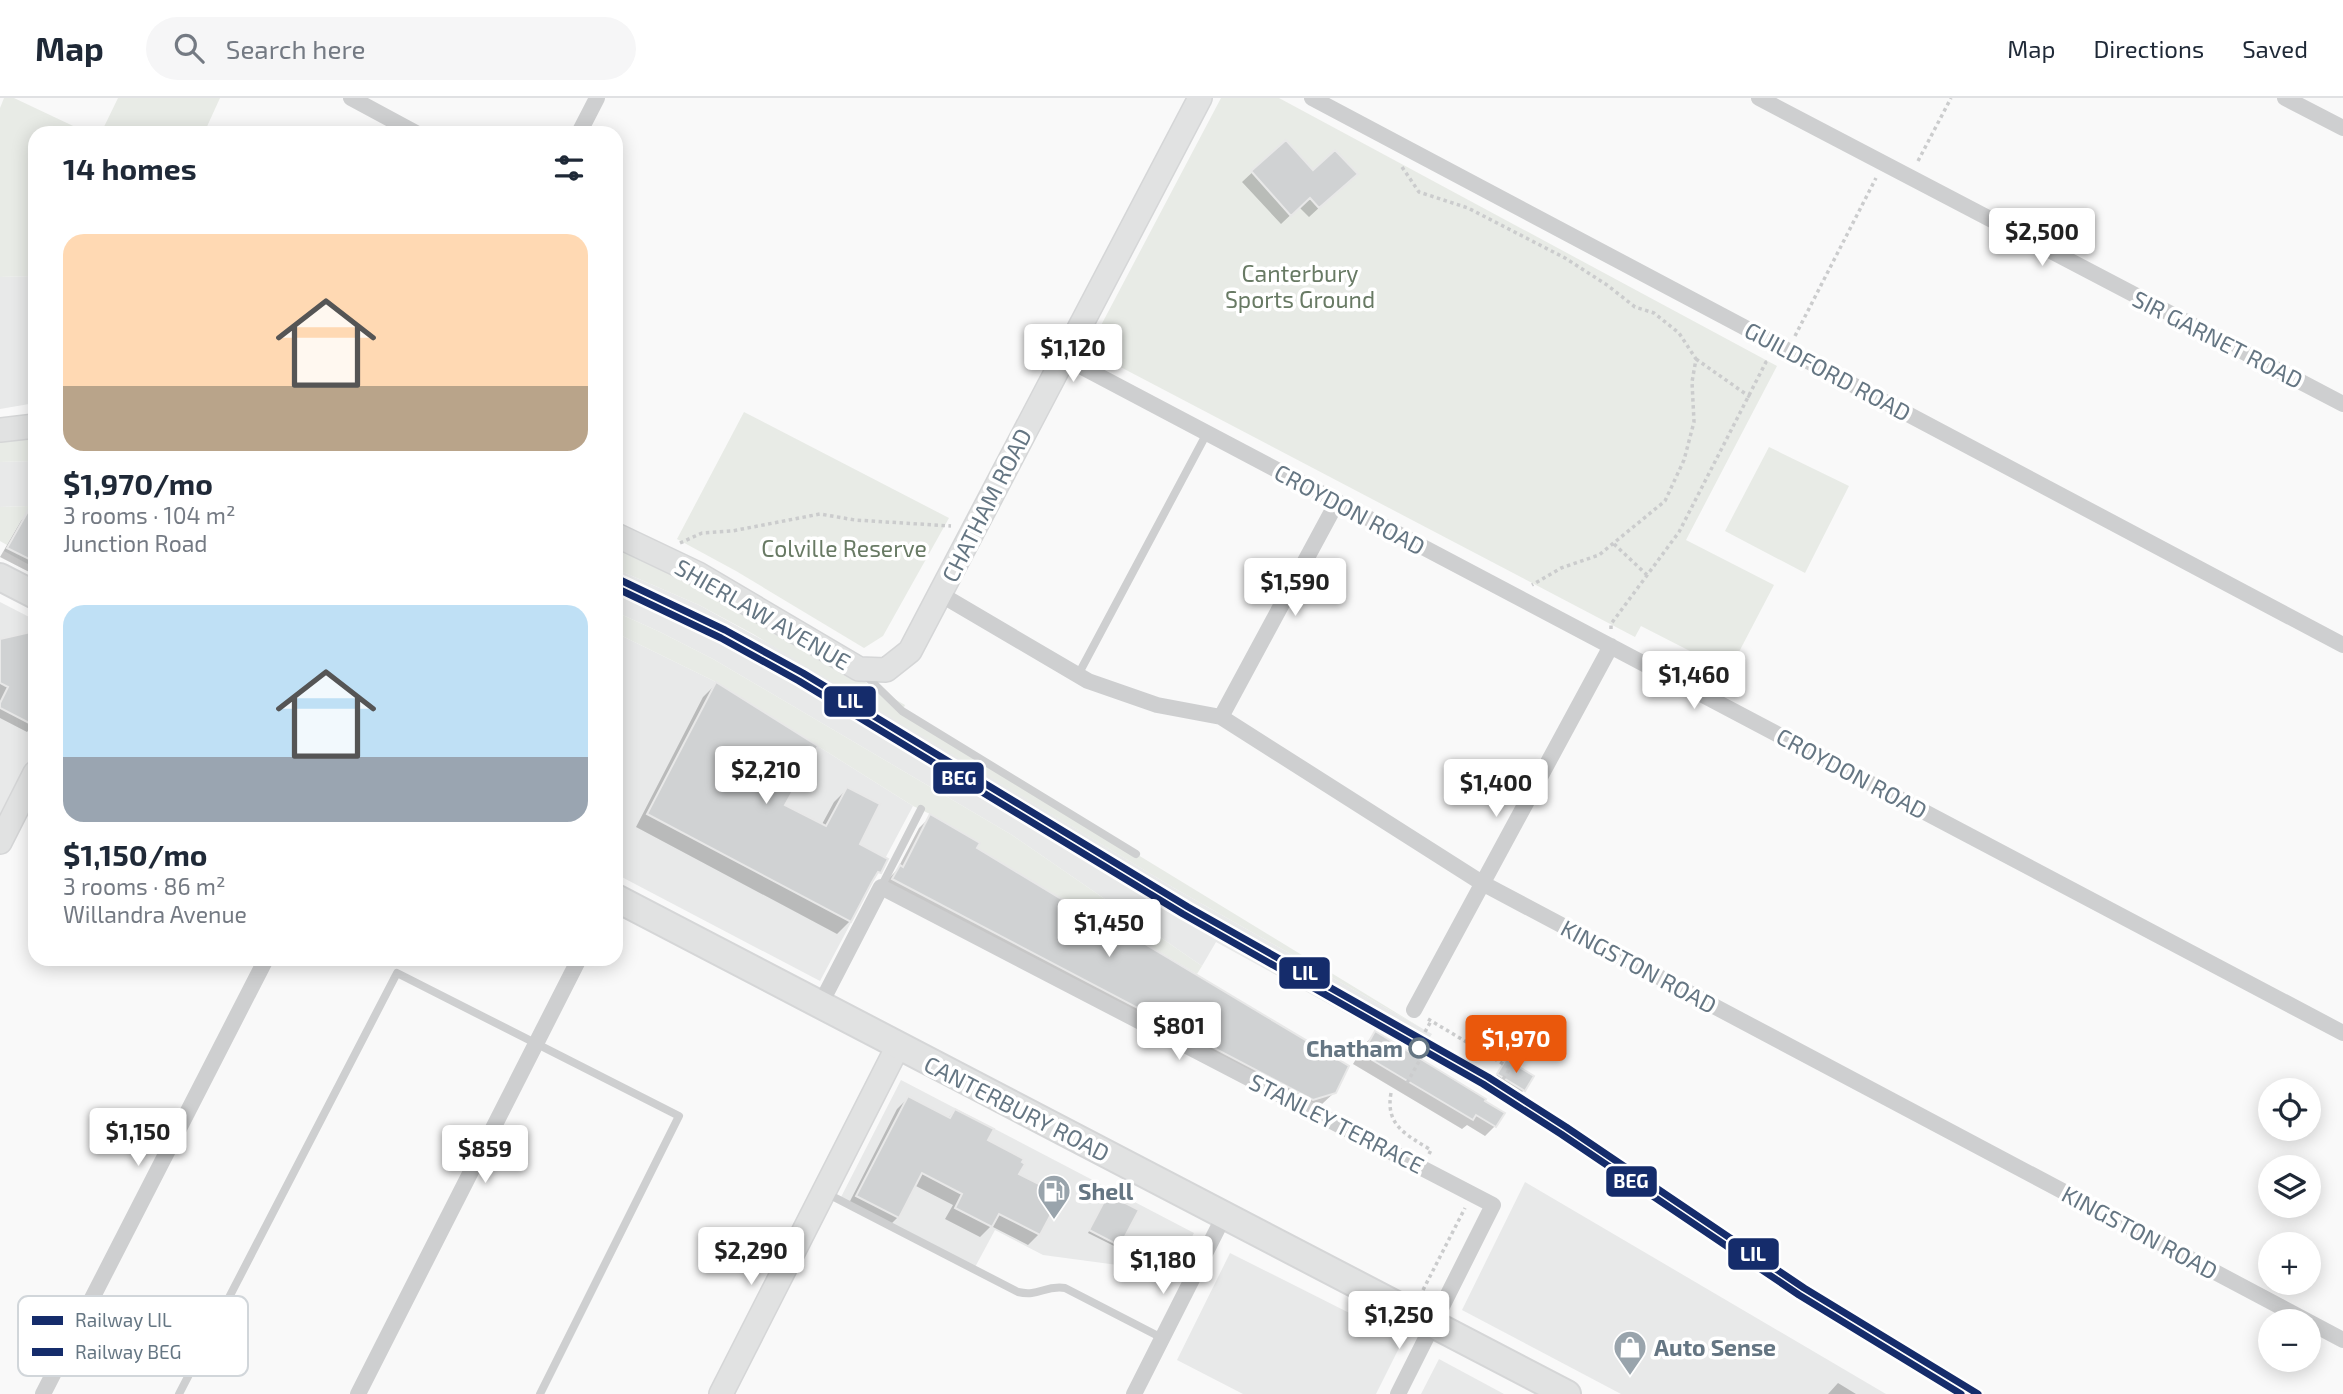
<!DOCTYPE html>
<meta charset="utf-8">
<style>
body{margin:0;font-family:"Exo 2",sans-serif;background:#f6f6f7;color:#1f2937;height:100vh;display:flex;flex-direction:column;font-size:26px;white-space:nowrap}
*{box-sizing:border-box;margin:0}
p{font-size:23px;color:#747a83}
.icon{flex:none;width:38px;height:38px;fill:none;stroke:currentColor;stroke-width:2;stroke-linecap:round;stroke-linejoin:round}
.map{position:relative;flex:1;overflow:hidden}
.details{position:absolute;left:28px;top:28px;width:595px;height:840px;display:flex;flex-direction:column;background:#fff;border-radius:21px;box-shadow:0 4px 18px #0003}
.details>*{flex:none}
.tools{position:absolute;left:2258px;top:980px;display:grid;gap:14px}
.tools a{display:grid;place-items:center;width:63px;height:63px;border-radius:50%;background:#fff;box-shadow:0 4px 18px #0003;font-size:35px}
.price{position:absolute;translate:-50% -60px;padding:0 16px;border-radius:7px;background:#fff;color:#222;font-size:23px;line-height:46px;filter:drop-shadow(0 2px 4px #0008)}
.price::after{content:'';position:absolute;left:50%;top:42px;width:21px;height:16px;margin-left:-10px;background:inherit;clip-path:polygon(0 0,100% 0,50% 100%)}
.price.active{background:#ea580c;color:#fff}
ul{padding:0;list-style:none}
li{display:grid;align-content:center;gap:14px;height:371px;padding:0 35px}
li span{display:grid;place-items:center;height:217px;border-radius:21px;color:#555}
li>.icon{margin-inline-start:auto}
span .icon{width:126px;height:126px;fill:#fffc;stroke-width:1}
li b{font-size:30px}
h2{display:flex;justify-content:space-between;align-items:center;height:84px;padding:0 35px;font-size:30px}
header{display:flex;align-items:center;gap:42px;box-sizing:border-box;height:98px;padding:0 35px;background:#fff;border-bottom:2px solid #e0e1e3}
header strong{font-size:33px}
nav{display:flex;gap:38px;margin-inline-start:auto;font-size:24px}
.search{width:490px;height:63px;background:#f6f6f7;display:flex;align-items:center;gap:18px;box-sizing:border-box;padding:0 24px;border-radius:38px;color:#747a83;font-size:26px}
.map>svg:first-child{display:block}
.built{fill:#e8e9e9}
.green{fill:#e8ebe6}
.shadow{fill:#0003}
.building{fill:#d0d2d3;stroke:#e8e8e8;stroke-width:2}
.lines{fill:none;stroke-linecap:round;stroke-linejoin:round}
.secondary-casing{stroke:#d5d6d7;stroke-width:26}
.primary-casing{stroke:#d5d6d7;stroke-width:30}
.path{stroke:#cbcccd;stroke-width:3.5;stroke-dasharray:3.5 3.5;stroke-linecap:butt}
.lane{stroke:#cecfd0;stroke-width:8}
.street{stroke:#cecfd0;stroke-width:16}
.secondary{stroke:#e1e2e2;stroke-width:23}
.primary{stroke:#e1e2e2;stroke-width:26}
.rail-1-casing{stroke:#fff;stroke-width:12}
.rail-2-casing{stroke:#fff;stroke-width:12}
.rail-1{stroke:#152c6b;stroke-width:7}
.rail-2{stroke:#152c6b;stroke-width:7}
.stop-dot{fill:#fff;stroke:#657683;stroke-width:3.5}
.labels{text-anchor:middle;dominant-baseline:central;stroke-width:7;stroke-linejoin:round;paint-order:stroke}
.park-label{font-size:23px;fill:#687a64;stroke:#fff}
.street-label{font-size:23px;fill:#657683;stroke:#fff}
.stop-label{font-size:23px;font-weight:bold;fill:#657683;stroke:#fff;text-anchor:end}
.poi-label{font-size:23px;font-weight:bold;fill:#657683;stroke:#fff;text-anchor:start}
.key{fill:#fff;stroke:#d1d6da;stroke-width:2}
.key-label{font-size:19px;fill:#657683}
.line-badge{stroke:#fff;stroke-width:2.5}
.badge-label{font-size:19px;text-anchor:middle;font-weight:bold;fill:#fff}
</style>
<header>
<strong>Map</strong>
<div class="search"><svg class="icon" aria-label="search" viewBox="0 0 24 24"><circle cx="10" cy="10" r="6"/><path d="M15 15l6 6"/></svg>Search here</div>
<nav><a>Map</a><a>Directions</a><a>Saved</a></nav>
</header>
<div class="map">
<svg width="2343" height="1296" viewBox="0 0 2343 1296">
<rect width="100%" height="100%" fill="#f9f9f9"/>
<path class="built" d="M35 178V305L0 311V179Z
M35 363V470L4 453 28 408 0 409V364Z
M616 471 699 507 790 557 1174 790 1432 936 1430 939 1418 955 1216 844 1202 868 1012 737 713 561 660 534 616 514Z
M0 504 35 522V660L0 728Z
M616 535 716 584 913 708 820 883 616 776Z
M901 982 1194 1135 1167 1188 1125 1168 1043 1157 995 1132 974 1171 840 1101Z
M1525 1084 1886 1296H1621L1462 1212Z
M1230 1155 1403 1242 1376 1296H1243L1177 1262Z
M1439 1261 1504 1296H1421Z"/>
<path class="green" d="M4 0H14L88 35H35V178L0 179V10Z
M118 0H220L204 35H101Z
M1221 0H1279L1777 268 1686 442 1774 487 1729 573 1641 528 1635 539 1088 252Z
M744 314 949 420 883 538 864 550 736 473 677 441Z
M35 339V363L0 364V341Z
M1769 349 1849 388 1805 475 1725 433Z
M29 408 7 447 0 443V409Z
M616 446 699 486 773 531 905 607 902 613 1423 931 1174 790 753 536 699 507 616 471Z
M616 514 660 534 713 561 1012 737 1202 868 1197 876 1121 831 1118 835 977 750 979 744 930 716 913 708 716 584 616 535Z"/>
<path class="shadow" d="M1285 44 1313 74 1346 85 1309 119 1299 109 1281 126 1242 84Z
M30 413H35V477L0 459 21 423Z
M35 535V625L27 634 0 620V544Z
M716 586 783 708 821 728 834 704 847 691 857 747 879 774 870 783 850 823 837 836 636 729 703 599Z
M931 718 975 750 1335 994 1322 1006 1301 1013 882 794 888 781 897 772 919 730Z
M1375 935 1495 1028 1485 1038 1467 1027 1462 1031 1353 966 1366 945Z
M1507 964 1524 992 1518 998 1493 982Z
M908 1000 948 1020 955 1013 1017 1077 1039 1136 1028 1147 991 1128 980 1139 945 1121 953 1107 914 1087 898 1119 887 1130 847 1109 897 1011Z
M1106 1100 1119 1147 1116 1149 1088 1135Z
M1838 1285 1856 1296H1828Z"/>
<path class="building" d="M1286 42 1313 72 1335 52 1358 76 1319 110 1310 100 1291 118 1251 73Z
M35 401V464L7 450Z
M35 533V628L0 610V605L8 589 0 585V541Z
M716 584 818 648 785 707 826 728 847 689 880 706 860 746 888 761 881 775 878 774 872 784 851 824 647 716Z
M930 716 980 745 977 750 1118 835 1120 831 1349 968 1336 995 1313 1002 892 781 900 767 903 769Z
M1375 933 1486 1001 1485 1003 1505 1015 1496 1029 1476 1017 1473 1022 1362 956Z
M1506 961 1534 978 1525 993 1497 976Z
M908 998 950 1020 955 1011 994 1031 988 1042 1024 1061 1022 1064 1025 1066 1019 1076 1051 1092 1056 1107 1040 1137 999 1116 992 1129 955 1110 962 1096 922 1075 899 1120 856 1098Z
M1108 1096 1139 1112 1120 1148 1089 1132Z"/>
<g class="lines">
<defs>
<path id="secondary" d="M0 332 35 328
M616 437 698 476 859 571 886 572 910 553 1200 0
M0 744 35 675
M721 1296 898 948"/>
<path id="primary" d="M0 479 35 497
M616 800 1567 1296"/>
</defs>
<use href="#secondary" class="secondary-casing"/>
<use href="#primary" class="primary-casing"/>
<path class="path" d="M1918 63 1951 0
M1402 69 1419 94 1468 110 1565 160 1607 187 1635 209 1654 215 1679 235 1696 261 1692 284 1694 324 1684 362 1665 403 1599 457 1561 470 1532 487
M1795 238 1876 80
M1696 261 1750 299
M680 445 702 435 732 433 820 416 855 422 951 428
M1614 446 1647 477
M1611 531V526L1679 434 1766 264 1770 262
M1428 921 1510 970 1502 983
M1425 934 1431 923
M1407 985 1422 958
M1391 995C1385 1028 1407 1037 1431 1052L1429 1056
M1423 1192 1465 1110"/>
<path class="lane" d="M864 576 902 613 1136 756
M1078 577 1207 335
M881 789 921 711
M826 1095 1018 1194C1039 1199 1044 1187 1065 1190L1162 1240
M179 1296 397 875 679 1018 540 1296"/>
<path class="street" d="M351 0 416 35
M1312 0 2343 547
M1759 0 2343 306
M2285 0 2343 30
M579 35 597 0
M1063 259 2343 935
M940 496 1088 583 1157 607 1221 619 1482 785 2343 1242
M1221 619 1337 404
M820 907 881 789 1493 1107 1398 1296
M1414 912 1611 548
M43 1296 266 861
M358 1296 579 861
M1134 1296 1224 1118"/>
<use href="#secondary" class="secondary"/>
<use href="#primary" class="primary"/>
<defs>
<path id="rail-1" d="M616 480 725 532 803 575 1188 809 1488 979 1566 1029 1804 1190 1978 1296"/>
<path id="rail-2" d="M616 490 721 540 799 583 1183 816 1483 986 1561 1036 1799 1197 1961 1296"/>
</defs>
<use href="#rail-1" class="rail-1-casing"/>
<use href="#rail-2" class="rail-2-casing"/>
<use href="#rail-1" class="rail-1"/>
<use href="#rail-2" class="rail-2"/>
</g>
<defs>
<symbol id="fuel-pin" viewBox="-11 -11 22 30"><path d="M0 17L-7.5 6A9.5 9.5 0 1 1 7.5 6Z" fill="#99a4ac" stroke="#fff"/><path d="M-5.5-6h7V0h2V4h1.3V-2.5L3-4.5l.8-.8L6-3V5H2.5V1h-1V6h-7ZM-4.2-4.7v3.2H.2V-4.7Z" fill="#fff"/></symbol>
<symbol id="shop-pin" viewBox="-11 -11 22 30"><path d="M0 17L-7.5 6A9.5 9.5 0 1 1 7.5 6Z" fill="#99a4ac" stroke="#fff"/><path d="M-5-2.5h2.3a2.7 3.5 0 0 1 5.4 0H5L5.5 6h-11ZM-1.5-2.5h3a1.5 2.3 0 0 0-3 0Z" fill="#fff"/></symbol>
</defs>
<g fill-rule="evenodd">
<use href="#fuel-pin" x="1035" y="1074" width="38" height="52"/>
<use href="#shop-pin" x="1611" y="1230" width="38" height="52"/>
</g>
<circle class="stop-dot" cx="1419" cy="950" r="9"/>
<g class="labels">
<g class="park-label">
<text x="1300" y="175">Canterbury<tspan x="1300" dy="26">Sports Ground</tspan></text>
<text x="844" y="450">Colville Reserve</text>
</g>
<g class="street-label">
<text transform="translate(2218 241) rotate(27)">SIR GARNET ROAD</text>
<text transform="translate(1828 273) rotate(28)">GUILDFORD ROAD</text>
<text transform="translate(986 407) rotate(-63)">CHATHAM ROAD</text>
<text transform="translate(1350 411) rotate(28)">CROYDON ROAD</text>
<text transform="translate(763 516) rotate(30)">SHIERLAW AVENUE</text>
<text transform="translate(1852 675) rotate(28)">CROYDON ROAD</text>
<text transform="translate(1639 868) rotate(28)">KINGSTON ROAD</text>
<text transform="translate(1017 1010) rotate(27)">CANTERBURY ROAD</text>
<text transform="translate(1337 1025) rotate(27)">STANLEY TERRACE</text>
<text transform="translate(2140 1134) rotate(28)">KINGSTON ROAD</text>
</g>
<g class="stop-label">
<text x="1403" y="950">Chatham</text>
</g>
<g class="poi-label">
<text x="1078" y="1093">Shell</text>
<text x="1654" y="1249">Auto Sense</text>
</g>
</g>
<rect x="18" y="1198" width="230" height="80" rx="10" class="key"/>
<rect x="32" y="1218" width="31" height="9" fill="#152c6b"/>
<rect x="32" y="1250" width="31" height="8" fill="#152c6b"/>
<g class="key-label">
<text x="75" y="1229">Railway LIL</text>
<text x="75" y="1261">Railway BEG</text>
</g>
<g class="line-badge">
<rect x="823" y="587" width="54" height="33" rx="7" fill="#152c6b"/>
<rect x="932" y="663" width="53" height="34" rx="7" fill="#152c6b"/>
<rect x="1278" y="858" width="53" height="34" rx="7" fill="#152c6b"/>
<rect x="1605" y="1067" width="53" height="33" rx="7" fill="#152c6b"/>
<rect x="1727" y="1139" width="53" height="34" rx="7" fill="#152c6b"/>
</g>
<g class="badge-label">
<text x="850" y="610">LIL</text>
<text x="959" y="687">BEG</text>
<text x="1305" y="882">LIL</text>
<text x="1631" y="1090">BEG</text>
<text x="1753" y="1163">LIL</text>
</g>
</svg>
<div class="tools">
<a><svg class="icon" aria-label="locate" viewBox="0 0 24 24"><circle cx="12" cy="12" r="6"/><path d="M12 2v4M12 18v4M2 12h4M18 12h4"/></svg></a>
<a><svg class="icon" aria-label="layers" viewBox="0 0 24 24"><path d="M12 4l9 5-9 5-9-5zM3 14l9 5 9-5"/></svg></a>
<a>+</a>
<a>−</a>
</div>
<b class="price" style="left:2042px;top:170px">$2,500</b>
<b class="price" style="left:1073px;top:286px">$1,120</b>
<b class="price" style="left:1295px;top:520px">$1,590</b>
<b class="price" style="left:1694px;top:613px">$1,460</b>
<b class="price" style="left:766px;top:708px">$2,210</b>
<b class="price" style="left:1496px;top:721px">$1,400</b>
<b class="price" style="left:1109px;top:861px">$1,450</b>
<b class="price" style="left:1179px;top:964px">$801</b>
<b class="price active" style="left:1516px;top:977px">$1,970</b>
<b class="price" style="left:138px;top:1070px">$1,150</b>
<b class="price" style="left:485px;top:1087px">$859</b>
<b class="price" style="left:751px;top:1189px">$2,290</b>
<b class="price" style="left:1163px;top:1198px">$1,180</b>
<b class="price" style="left:1399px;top:1253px">$1,250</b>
<section class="details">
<h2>14 homes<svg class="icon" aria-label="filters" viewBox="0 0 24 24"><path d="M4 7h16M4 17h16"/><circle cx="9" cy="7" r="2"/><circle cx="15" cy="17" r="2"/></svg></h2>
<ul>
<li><span style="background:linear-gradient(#ffd9b3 70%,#b9a48a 0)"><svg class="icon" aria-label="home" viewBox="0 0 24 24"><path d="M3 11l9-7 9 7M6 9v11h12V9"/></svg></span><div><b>$1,970/mo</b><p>3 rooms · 104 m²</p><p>Junction Road</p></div></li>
<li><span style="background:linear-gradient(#bfe0f5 70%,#9aa5b1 0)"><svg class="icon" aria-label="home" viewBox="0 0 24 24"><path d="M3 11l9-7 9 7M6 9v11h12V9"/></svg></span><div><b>$1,150/mo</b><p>3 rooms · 86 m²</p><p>Willandra Avenue</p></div></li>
</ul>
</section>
</div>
